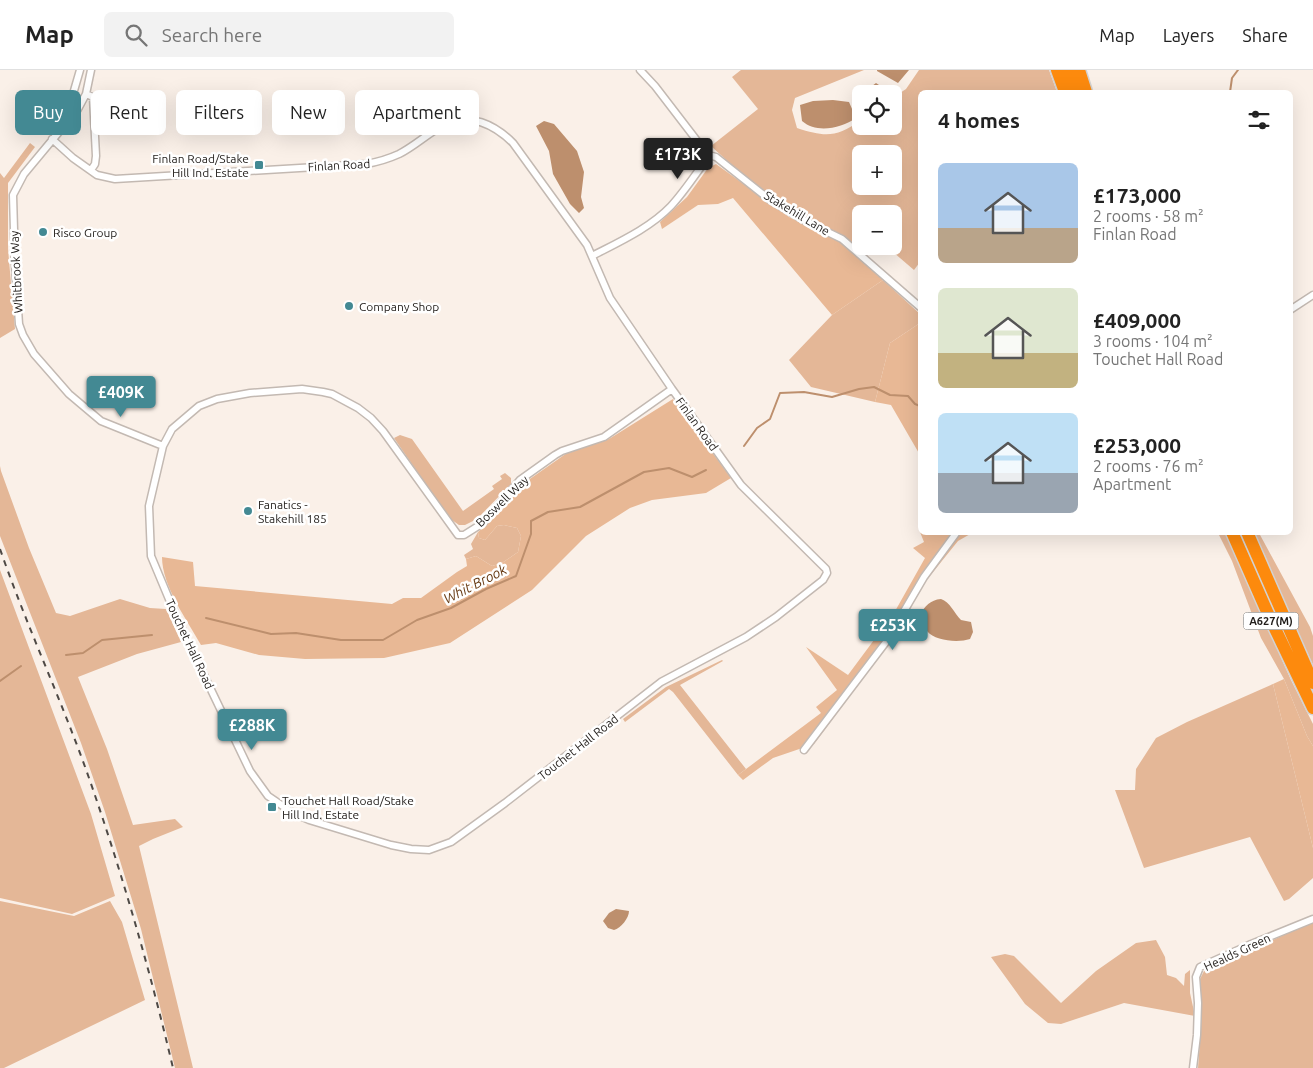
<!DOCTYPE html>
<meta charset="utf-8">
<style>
body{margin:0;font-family:Ubuntu,sans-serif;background:#f2f2f2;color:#222;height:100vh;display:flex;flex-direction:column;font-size:19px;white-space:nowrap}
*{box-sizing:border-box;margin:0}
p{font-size:16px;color:#767676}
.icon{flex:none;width:28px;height:28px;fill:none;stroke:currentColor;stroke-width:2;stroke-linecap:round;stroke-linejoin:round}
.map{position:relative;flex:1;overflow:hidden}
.sheet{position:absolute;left:918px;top:20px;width:375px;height:445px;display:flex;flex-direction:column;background:#fff;border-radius:8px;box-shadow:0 5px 20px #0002}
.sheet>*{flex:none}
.top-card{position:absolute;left:15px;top:20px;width:475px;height:45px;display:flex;gap:10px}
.fabs{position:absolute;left:852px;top:15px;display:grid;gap:10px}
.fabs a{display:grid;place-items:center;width:50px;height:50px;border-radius:8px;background:#fff;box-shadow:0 5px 20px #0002;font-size:25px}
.price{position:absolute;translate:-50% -42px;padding:0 11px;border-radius:5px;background:#438993;color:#fff;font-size:16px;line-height:32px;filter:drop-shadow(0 1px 2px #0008)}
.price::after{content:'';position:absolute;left:50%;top:30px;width:15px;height:11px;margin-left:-8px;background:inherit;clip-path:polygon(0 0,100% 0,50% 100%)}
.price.selected{background:#222;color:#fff}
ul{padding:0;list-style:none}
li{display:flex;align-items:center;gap:15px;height:125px;padding:0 20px}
li span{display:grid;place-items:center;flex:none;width:140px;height:100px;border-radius:8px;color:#555}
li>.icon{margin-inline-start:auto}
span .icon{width:60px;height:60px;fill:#fffc;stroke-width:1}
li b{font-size:21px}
h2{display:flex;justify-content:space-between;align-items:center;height:60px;padding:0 20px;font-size:21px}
.pill{padding:0 18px;border-radius:8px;background:#fff;box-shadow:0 5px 20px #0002;font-size:18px;line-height:45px}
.pill.selected{background:#438993;color:#fff}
header{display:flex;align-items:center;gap:30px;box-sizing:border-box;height:70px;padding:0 25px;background:#fff;border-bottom:1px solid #e0e0e0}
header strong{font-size:24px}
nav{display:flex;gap:28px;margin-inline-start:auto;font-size:18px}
.search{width:350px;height:45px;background:#f2f2f2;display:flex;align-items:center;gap:12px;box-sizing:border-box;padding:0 18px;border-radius:8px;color:#767676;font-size:19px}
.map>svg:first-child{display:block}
.green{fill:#e4b797;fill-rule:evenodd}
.forest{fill:#e8b895}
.water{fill:#bd8f6d}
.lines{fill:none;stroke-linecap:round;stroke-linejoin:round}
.stream{stroke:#bd8f6d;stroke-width:2}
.street-casing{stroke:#c3b9b2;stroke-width:9}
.highway-casing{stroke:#d3d2d1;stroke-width:15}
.street{stroke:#fff;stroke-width:6}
.highway{stroke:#fd8a0d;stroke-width:12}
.rail{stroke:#4e4945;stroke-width:2;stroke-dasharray:6 6;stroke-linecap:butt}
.poi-dot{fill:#438993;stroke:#fff;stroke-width:2}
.labels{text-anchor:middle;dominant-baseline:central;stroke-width:5;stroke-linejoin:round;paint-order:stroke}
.shield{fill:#fff;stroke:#64625f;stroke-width:1}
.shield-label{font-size:11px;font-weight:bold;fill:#221e1b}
.poi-label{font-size:12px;fill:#221e1b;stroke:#fff;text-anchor:start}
.street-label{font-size:12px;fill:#221e1b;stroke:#fff}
.water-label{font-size:14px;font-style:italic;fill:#683b14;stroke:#fff}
</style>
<header>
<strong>Map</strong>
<div class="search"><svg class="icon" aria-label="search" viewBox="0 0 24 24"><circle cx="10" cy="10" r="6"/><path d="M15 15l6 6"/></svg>Search here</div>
<nav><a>Map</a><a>Layers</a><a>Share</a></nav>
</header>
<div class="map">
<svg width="1313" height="998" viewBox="0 0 1313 998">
<rect width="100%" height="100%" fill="#faf0e8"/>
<path class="green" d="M741 0H864L795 28 792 40 797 58C825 67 836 68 861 50V56H894V27L906 19 919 0H1049L1057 22H920V192L914 200 886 176H894V144H861V162L851 174C830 156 803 146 780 132 755 117 733 96 711 76L758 39 732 7ZM861 84H894V116H861Z
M30 73 35 77 8 113V179L15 259 0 268V103L4 108Z
M883 210 920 244V253L890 273 875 332 811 317 789 290 832 245Z
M400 365 412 369 463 441 494 419 492 416 502 409 500 406 505 403 511 408V414L477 449 465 455H459L452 450 442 438 394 368Z
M0 396 1 401 29 478 56 543 70 546 120 529 150 538 166 539 181 572 137 584 78 607 107 679 133 755 175 749 183 757 153 769 139 776 193 998H175L141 859 105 742 81 673 0 466Z
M504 455 517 458 521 466 518 482 502 493 492 496 476 486 466 489 464 485 473 479 471 474 478 462 479 468 485 470 497 456Z
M1218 463H1225L1291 610 1313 654V676L1307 666 1284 609 1261 568 1232 491Z
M1253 463H1259L1310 557 1313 566V595Z
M0 500 91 744 115 826 72 844 0 828Z
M722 590 723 591 680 615 746 699 738 705 673 622 669 619 625 652 623 649 666 617Z
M1273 614 1313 778V808L1289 829 1284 831 1250 767 1144 798 1115 720H1135L1136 699 1156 668 1187 652Z
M0 831 74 846 110 831 122 852 145 930 4 998H0Z
M1313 853V998H1198L1202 943 1200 909 1204 901 1297 859Z
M1156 870 1165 887 1167 905 1176 908 1184 916 1185 904 1190 900V923L1195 946 1124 933 1061 954 1048 953 1025 934 991 887 1005 884 1014 886 1061 933 1096 901 1136 873Z"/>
<path class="forest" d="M716 94 789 147 840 172 883 210 832 245 733 128 718 134 698 135 662 159 660 152 687 127 708 98Z
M920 253V385L891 335 875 332 890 273Z
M673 329 731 408 706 423 652 430 630 438 586 466 532 520 450 573 384 588 305 589 259 585 216 573 201 575C187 550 162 516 162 487L193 492 195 516 392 534 403 528H421L457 502 467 496 466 489 476 486 492 496 502 493 518 482 521 466 517 458 504 455 497 456 485 470 479 468 478 462 497 445 527 411 567 383 609 369Z
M920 462 972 463 958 471 921 517 885 579 814 674 773 688 743 710 738 705 821 643 816 637 837 620 806 577 848 605 894 543 925 488 913 478 924 472Z
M1284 609 1307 666 1313 676V778L1273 614Z"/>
<path class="water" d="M877 0H909L898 13 877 1Z
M876 13 885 19 886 24H861V41L856 28Z
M833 30 849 32 856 48C841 58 817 64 802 51L800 35 813 31Z
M544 51 554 54 577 81 584 102 581 127 584 138 579 143 570 134 553 104 549 81 536 56Z
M941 529C950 532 954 543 961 550L971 552 973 562 970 569C958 573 935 571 927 561 923 557 922 550 920 545 925 536 930 530 941 529Z
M616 839 629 841C629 848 621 858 614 860L608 858 603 851 609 843Z"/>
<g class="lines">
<path class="stream" d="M1230 22 1232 8 1238 0
M744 376 757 358 770 349 780 323 804 322 832 327 859 319 874 317 890 325 908 326 915 334 920 336
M206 548 271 564 296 563 341 570H383L417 550 451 538 486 519 516 506 531 464V451L548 442 580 437 644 402 669 398 692 407 706 400
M66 585 83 583 102 570 152 565
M0 611 21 596"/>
<defs>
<path id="street" d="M91 0 86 24 78 39 24 104 13 125 15 195 19 254 23 265 34 284 69 324 101 351 163 376
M640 0 655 16 708 85 716 87 770 130 805 151 842 169 920 237
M86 24 93 27 96 86 95 94 91 100
M56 61 71 31 80 0
M52 69 73 88 97 105 115 109 366 94C378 92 388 89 399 84 415 76 428 63 444 55 470 42 495 55 513 73L587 175 610 228 672 319 741 415 826 499 827 503 823 510 776 547 746 567 661 612 505 733 451 772 429 780 411 779 391 775 309 750 293 743 268 726 250 701 179 553 151 486 149 436 163 376 172 359 199 336 217 329 250 323 302 319 323 322 332 324 358 338 371 348 383 361 458 465H464L483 453 520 410 555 385 562 381 604 367 672 319
M592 186C619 172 650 158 671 136 684 122 695 105 706 90L708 85
M1290 240 1313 225
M804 680 886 572 924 507 957 462
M1193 998 1197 965 1198 933 1196 907 1200 897 1249 875 1313 849"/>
<path id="highway" d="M1057 0 1065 22
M1067 0 1073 20
M1079 0 1086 22
M1232 462 1269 546 1313 638
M1247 462 1313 613"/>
</defs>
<use href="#street" class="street-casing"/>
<use href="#highway" class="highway-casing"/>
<use href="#street" class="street"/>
<use href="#highway" class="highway"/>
<path class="rail" d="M0 479C27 557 62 631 89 708 122 803 150 900 173 998"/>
</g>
<g class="poi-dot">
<rect x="254" y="90" width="10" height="10" rx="2.5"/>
<circle cx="43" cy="162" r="5"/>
<circle cx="349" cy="236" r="5"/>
<circle cx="248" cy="441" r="5"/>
<rect x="267" y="732" width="10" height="10" rx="2.5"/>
</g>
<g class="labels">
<rect class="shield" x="1243.5" y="542.5" width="55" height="17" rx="4"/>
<g class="shield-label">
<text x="1271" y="551">A627(M)</text>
</g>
<g class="poi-label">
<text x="249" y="88" text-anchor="end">Finlan Road/Stake<tspan x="249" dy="14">Hill Ind. Estate</tspan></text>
<text x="53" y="162">Risco Group</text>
<text x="359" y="236">Company Shop</text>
<text x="258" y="434">Fanatics -<tspan x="258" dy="14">Stakehill 185</tspan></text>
<text x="282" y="730">Touchet Hall Road/Stake<tspan x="282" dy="14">Hill Ind. Estate</tspan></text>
</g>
<g class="street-label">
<text transform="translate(339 95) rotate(-3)">Finlan Road</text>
<text transform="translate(797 143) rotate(31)">Stakehill Lane</text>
<text transform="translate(16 202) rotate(-93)">Whitbrook Way</text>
<text transform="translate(697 354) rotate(54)">Finlan Road</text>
<text transform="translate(502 431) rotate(-44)">Boswell Way</text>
<text transform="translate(190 574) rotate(65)">Touchet Hall Road</text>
<text transform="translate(578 677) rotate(-38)">Touchet Hall Road</text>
<text transform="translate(1237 882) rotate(-25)">Healds Green</text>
</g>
<g class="water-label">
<text transform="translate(475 514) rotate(-27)">Whit Brook</text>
</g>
</g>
</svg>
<div class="fabs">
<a><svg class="icon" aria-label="locate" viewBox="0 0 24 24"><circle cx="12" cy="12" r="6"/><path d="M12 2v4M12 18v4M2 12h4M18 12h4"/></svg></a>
<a>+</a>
<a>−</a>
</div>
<b class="price selected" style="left:678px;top:110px">£173K</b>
<b class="price" style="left:121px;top:348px">£409K</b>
<b class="price" style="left:893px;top:581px">£253K</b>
<b class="price" style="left:252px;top:681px">£288K</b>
<div class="top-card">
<a class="pill selected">Buy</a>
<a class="pill">Rent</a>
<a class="pill">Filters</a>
<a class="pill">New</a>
<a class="pill">Apartment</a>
</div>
<section class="sheet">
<h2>4 homes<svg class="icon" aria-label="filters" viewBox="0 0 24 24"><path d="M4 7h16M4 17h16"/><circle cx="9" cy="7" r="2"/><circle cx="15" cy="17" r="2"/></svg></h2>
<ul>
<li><span style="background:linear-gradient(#a9c7e8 65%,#b9a48a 0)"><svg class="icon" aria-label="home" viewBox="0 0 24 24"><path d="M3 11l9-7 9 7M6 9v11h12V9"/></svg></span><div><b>£173,000</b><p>2 rooms · 58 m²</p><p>Finlan Road</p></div></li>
<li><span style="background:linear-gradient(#dfe7d0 65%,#c2b280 0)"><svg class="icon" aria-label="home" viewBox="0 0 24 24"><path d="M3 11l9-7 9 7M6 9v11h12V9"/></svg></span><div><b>£409,000</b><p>3 rooms · 104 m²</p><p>Touchet Hall Road</p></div></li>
<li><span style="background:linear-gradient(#bfe0f5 60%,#9aa5b1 0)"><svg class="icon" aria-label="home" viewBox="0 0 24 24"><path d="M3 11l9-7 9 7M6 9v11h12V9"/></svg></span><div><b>£253,000</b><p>2 rooms · 76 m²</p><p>Apartment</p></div></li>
</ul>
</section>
</div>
